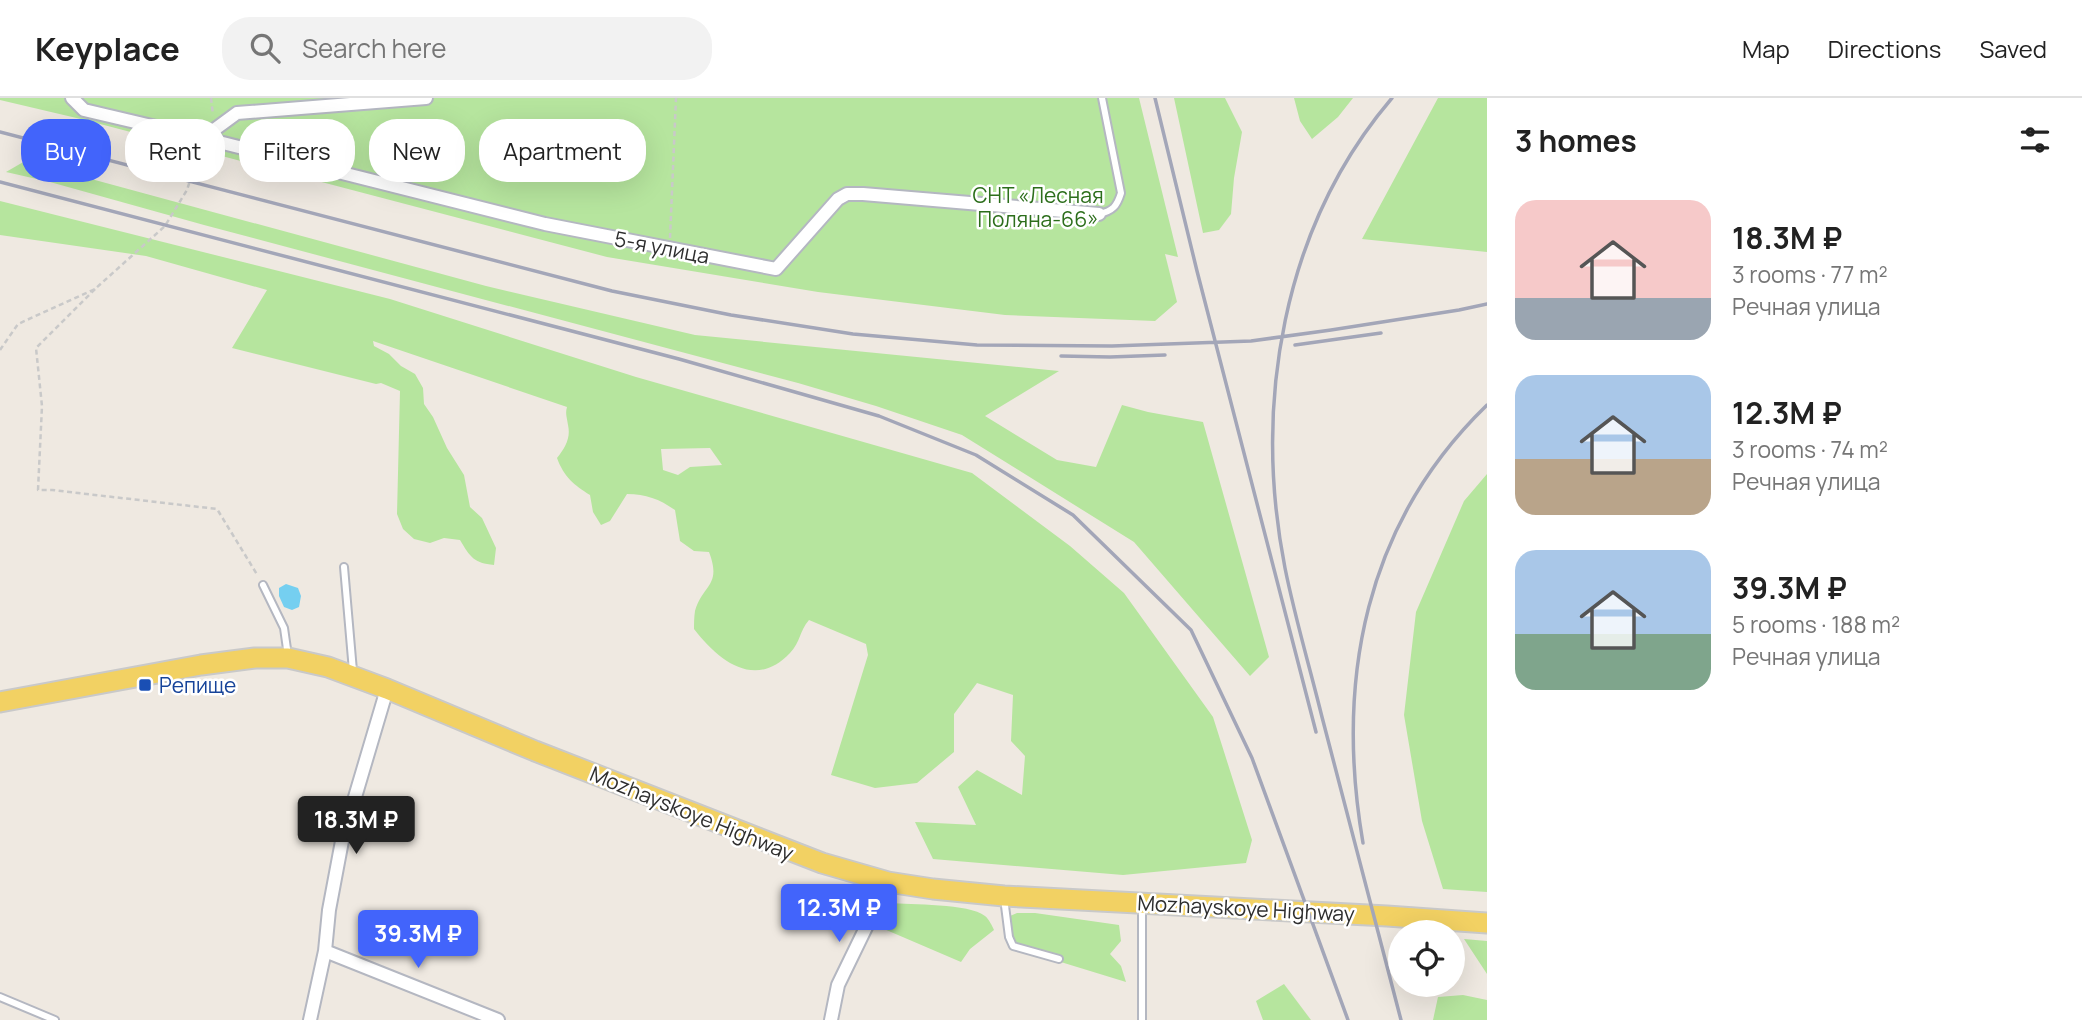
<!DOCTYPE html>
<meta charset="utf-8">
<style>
body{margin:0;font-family:Manrope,sans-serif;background:#f2f2f2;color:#222;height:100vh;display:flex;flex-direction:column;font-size:26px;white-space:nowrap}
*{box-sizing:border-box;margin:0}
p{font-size:23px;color:#767676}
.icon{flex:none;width:38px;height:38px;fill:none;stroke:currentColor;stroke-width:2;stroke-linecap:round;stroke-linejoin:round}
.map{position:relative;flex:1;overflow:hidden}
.details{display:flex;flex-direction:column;background:#fff;width:595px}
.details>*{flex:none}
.hud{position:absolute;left:21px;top:21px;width:665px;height:63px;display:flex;gap:14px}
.buttons{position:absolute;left:1388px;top:822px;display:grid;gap:14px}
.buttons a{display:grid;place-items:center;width:77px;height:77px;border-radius:50%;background:#fff;box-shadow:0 7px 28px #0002;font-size:35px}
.price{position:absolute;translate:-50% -60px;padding:0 16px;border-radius:7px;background:#4264fb;color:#fff;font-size:23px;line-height:46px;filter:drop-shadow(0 2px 4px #0008)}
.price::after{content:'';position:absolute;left:50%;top:42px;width:21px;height:16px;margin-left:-10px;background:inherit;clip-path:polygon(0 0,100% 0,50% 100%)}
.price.current{background:#222;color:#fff}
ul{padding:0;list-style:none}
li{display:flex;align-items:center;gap:21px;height:175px;padding:0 28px}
li span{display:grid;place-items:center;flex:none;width:196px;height:140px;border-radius:21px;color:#555}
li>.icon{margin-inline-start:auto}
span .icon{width:84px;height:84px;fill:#fffc;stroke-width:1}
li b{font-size:30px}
h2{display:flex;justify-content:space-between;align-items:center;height:84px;padding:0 28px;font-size:30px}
.chip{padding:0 24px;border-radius:28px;background:#fff;box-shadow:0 7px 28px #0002;font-size:24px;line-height:63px}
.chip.current{background:#4264fb;color:#fff}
header{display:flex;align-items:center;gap:42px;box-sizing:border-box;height:98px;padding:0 35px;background:#fff;border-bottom:2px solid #e0e0e0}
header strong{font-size:33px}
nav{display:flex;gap:38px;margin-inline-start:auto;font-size:24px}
.search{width:490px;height:63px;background:#f2f2f2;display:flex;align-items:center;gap:18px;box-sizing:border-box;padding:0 24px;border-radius:28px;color:#767676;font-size:26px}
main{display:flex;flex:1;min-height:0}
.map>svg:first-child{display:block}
.green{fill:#b6e59e;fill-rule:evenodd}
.water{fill:#75cff0}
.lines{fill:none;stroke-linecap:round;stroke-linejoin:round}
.lane-casing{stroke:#b4b7c1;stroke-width:10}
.street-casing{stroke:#b4b7c1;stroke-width:16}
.primary-casing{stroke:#c9c9c9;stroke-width:23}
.path{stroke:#c9c9c9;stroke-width:2.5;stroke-dasharray:5 3.5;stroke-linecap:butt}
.lane{stroke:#fff;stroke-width:6}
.street{stroke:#fff;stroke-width:12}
.primary{stroke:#f2d163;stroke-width:19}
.rail{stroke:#a3a6b8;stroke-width:3.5}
.transit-dot{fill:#1a4fb4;stroke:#fff;stroke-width:2.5}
.labels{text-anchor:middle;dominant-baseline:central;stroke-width:5;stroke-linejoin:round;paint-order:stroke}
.park-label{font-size:21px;fill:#2c6e1b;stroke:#fff}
.street-label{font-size:21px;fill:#2e2e2e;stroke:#fff}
.transit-label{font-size:21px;fill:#164399;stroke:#fff;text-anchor:start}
</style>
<header>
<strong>Keyplace</strong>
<div class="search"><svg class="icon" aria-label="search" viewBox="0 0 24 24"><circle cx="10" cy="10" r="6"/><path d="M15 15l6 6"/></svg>Search here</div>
<nav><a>Map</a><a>Directions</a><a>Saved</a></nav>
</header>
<main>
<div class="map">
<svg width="1487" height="922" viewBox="0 0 1487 922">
<rect width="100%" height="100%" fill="#efe9e1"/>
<path class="green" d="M0 0H1139L1178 159 1165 156 1177 204 1155 223 1005 217 818 194 607 159 85 22 0 2Z
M1174 0H1225L1242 34 1234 80 1231 116 1219 132 1203 135Z
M1294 0H1353L1338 19 1312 41 1300 23Z
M1438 0H1487V154L1362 141Z
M25 63 486 188 695 237 1059 273 985 318 1057 362 1096 369 1122 307 1148 314 1203 324 1269 559 1250 578 1134 444 962 337 876 308 798 285 204 127 50 84 6 74Z
M0 103 390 201 636 279 972 375 1070 448 1124 495 1213 619 1252 742 1246 765 1123 777 933 761 915 724 976 727 958 689 977 672 1022 697 1025 658 1011 643 1013 597 977 585 954 616V654L917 685 875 690 831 677 868 557 866 546 809 522C799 534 801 543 790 555 755 592 719 563 694 531 694 526 694 519 695 513 703 486 722 488 709 454L694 453 680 443 675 412C659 401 646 396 627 396L610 423 601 427 593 414 590 397C574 387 564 379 557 360 565 350 571 340 568 327 567 319 565 316 567 309L373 243 374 248 389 256 401 268 415 276 423 290 424 306 433 319 447 350 464 377 470 409 482 420 496 450 494 467C474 465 470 459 460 442L444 440 430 445 414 441 403 431 397 416 400 293 381 285 376 286 232 250 267 192 146 158 0 137ZM710 350 722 367 690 369 678 377 663 372 661 351Z
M1487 376V794L1443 791 1422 723 1404 617 1416 514 1464 403Z
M889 805C911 807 969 805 985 818 989 821 992 828 994 832L970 851 961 864 877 828 875 813Z
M1017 815H1035L1119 827 1121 843 1110 856 1121 868 1126 884 1051 861 1035 859 1022 853 1011 841 1003 821Z
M1464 841 1487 843V876Z
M1284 886 1311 922H1263L1256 903Z
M1463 897 1487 902V922H1433L1438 899Z"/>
<path class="water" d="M286 486 298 490 301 498 299 509 292 512 284 509 279 498V490Z"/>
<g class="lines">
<defs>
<path id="lane" d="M1099 116C1113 113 1117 108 1121 95L1102 0
M344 469 353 573
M263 487 284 530 288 558
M1004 800 1009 839 1013 848 1059 861
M0 899 55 922
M1142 922V807"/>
<path id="street" d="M72 0 84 12 203 40 237 15 426 0
M203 40 545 126 776 171 838 101 847 96H863L1099 116
M325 853 498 922
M310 922 325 853 329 812 342 743 387 591
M831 922 838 887 888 784"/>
<path id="primary" d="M0 604 201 567 255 560H288L328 569 387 591 535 653 822 765 888 784 933 791 1004 798 1387 818 1487 825"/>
</defs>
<use href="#lane" class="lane-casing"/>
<use href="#street" class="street-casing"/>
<use href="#primary" class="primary-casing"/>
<path class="path" d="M211 0 213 17
M670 140 676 0
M95 191 36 250 42 308 38 392H52L217 411 258 478
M0 252 18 226 95 191 165 128 187 92 200 52"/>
<use href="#lane" class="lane"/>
<use href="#street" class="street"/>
<use href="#primary" class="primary"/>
<path class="rail" d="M1155 0 1197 173 1316 634
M1392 0C1282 129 1253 307 1285 470 1295 520 1310 570 1322 619 1348 720 1374 821 1401 922
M0 34 612 193 731 217 853 236 977 247 1112 248 1251 243 1331 232 1459 212 1487 206
M0 84 679 261 879 318 976 357 1073 417 1191 532 1252 660 1348 922
M1295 247 1381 235
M1061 258 1110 259 1165 257
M1363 745C1335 582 1365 425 1487 307"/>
</g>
<rect class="transit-dot" x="138" y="580" width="14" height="14" rx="3.5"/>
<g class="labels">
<g class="park-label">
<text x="1038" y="97">СНТ «Лесная<tspan x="1038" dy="24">Поляна-66»</tspan></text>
</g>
<g class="street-label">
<text transform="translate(662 149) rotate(11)">5-я улица</text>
<text transform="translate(692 715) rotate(22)">Mozhayskoye Highway</text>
<text transform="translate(1246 810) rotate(3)">Mozhayskoye Highway</text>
</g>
<g class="transit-label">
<text x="159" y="587">Репище</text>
</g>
</g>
</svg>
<div class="buttons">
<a><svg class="icon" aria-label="locate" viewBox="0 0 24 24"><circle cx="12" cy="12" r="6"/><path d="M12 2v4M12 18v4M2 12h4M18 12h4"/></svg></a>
</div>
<b class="price current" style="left:356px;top:758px">18.3M ₽</b>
<b class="price" style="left:839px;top:846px">12.3M ₽</b>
<b class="price" style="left:418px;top:872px">39.3M ₽</b>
<div class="hud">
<a class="chip current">Buy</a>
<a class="chip">Rent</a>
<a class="chip">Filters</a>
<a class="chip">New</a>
<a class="chip">Apartment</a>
</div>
</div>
<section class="details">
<h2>3 homes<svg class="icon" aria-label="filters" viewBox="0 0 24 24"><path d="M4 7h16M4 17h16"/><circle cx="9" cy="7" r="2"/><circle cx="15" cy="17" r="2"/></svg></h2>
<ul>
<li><span style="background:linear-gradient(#f6c9c9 70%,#9aa5b1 0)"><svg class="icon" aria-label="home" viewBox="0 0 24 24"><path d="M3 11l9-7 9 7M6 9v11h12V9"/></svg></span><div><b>18.3M ₽</b><p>3 rooms · 77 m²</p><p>Речная улица</p></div></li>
<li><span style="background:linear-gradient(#a9c7e8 60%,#b9a48a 0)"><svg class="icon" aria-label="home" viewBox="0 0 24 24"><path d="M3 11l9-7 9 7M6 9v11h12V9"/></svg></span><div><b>12.3M ₽</b><p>3 rooms · 74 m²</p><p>Речная улица</p></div></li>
<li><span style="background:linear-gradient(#a9c7e8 60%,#7fa58c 0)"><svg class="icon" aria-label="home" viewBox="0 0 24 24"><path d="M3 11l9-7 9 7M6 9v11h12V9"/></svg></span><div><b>39.3M ₽</b><p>5 rooms · 188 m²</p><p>Речная улица</p></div></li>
</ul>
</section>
</main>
